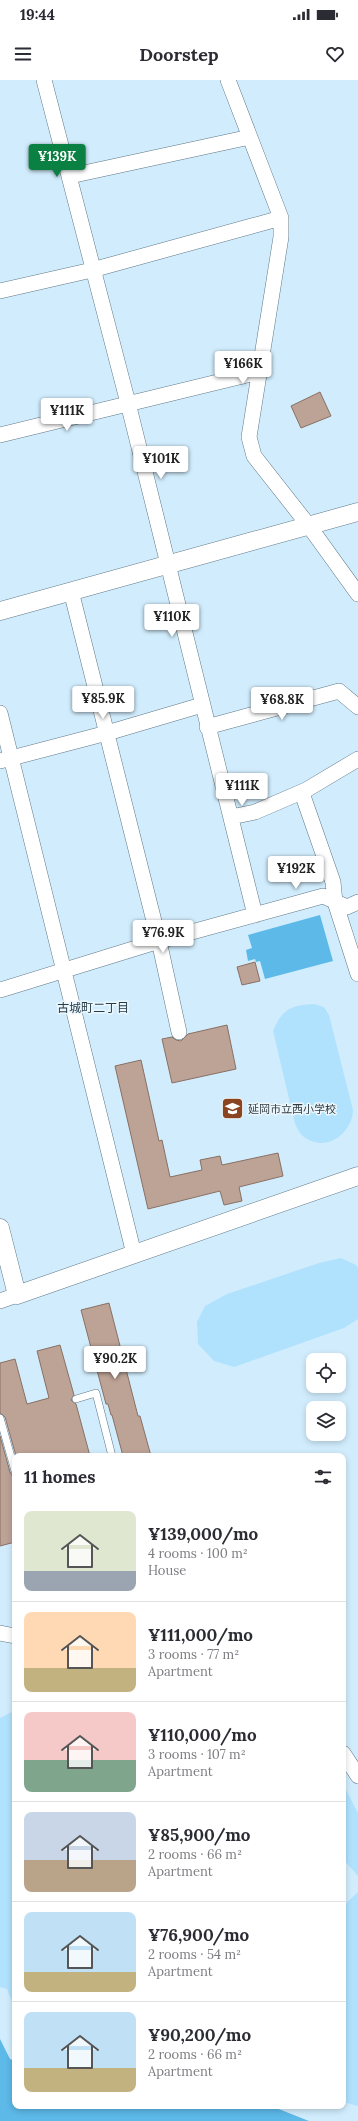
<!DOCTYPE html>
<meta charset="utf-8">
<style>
body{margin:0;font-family:Lora,"Noto Sans JP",serif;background:#f2f2f3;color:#2b2b33;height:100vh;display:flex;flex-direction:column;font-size:15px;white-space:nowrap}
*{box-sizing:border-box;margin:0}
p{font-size:13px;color:#7c7c81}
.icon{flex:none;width:22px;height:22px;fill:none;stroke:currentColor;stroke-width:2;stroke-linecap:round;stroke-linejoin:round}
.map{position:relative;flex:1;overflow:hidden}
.sheet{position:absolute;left:12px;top:1373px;width:334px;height:656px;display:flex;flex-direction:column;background:#fff;border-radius:8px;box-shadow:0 2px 6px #0003}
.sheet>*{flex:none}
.fabs{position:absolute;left:306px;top:1273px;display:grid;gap:8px}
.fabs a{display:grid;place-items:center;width:40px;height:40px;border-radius:8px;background:#fff;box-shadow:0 2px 6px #0003;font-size:20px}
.price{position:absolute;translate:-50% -34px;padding:0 9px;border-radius:4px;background:#fff;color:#222;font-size:13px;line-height:26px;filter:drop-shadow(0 1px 2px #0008)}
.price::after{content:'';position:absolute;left:50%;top:24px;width:12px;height:9px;margin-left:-6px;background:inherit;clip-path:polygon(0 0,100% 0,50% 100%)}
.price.current{background:#0b8043;color:#fff}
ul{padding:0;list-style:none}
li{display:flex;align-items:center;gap:12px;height:100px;padding:0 12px}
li+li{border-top:1px solid #e1e1e2}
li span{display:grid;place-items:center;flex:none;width:112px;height:80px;border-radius:8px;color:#555}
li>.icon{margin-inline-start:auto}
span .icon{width:48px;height:48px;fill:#fffc;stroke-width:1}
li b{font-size:17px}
h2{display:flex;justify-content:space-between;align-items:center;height:48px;padding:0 12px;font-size:17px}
.status{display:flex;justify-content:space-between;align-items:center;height:28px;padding:0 20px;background:#fff;direction:ltr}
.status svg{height:11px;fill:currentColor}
header{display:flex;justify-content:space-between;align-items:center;height:52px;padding:0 12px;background:#fff;font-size:18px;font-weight:800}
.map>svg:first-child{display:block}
.green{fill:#b0e2fe}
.water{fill:#5cb9e8}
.building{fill:#bda296;stroke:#897064}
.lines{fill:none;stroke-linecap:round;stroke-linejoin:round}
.service-casing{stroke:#5f7886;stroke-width:8}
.minor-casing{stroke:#5f7886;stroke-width:16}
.tertiary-casing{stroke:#5f7886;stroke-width:19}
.service{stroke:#fff;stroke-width:7}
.minor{stroke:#fff;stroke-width:15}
.tertiary{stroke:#fff;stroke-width:18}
.labels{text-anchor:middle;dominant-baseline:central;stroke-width:3;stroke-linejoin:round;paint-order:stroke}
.poi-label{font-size:11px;fill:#313c43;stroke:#ecf7fd;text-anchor:start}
.neighbourhood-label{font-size:12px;fill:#253c49;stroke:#ecf7fd}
</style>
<div class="status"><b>19:44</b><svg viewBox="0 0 49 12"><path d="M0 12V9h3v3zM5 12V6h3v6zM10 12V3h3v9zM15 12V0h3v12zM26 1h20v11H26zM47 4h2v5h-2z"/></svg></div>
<header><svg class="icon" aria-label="menu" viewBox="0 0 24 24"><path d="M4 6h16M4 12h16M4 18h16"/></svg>Doorstep<svg class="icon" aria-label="heart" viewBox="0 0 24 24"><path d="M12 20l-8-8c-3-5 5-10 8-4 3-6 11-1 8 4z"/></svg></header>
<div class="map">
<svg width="358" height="2041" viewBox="0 0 358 2041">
<rect width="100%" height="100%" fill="#d1edfd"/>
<path class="green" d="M314 924 324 927 329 935 353 1030C352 1054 326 1073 304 1057 300 1054 297 1048 295 1044L273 951C282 929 291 925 314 924Z
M341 1178 356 1185 358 1188V1239L344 1248 234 1287 214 1281 198 1264 197 1242 205 1226 227 1214 319 1183Z
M15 1630V1925L13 1924 7 1909 0 1907V1638Z
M343 1704 358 1733V1796L343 1779Z
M358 1812V2026L343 2022V1826Z"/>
<path class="water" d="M320 835 333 881 265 899 260 881 256 882 255 879 248 881 246 870 252 868 248 855Z
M0 1959 10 1979 15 1981V2026H271L309 2041H0Z"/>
<path class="building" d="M320 312 331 336 301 348 291 326Z
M255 882 260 901 242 905 237 887Z
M227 945 236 989 172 1003 162 959 172 957 176 960 181 961 188 954Z
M141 980 159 1061 162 1060 170 1097 202 1090 200 1080 220 1076 222 1085 278 1073 283 1096 239 1107 242 1121 224 1125 220 1111 148 1129 115 986Z
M109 1223 138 1336H140L151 1376H123L112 1335H111L108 1324H106L81 1230Z
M60 1265 74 1315 71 1320 76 1324 90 1376H16L5 1337 0 1333V1283L15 1279 27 1324 49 1318 37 1271Z
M0 1356 10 1392 15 1400V1462L0 1466Z"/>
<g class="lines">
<defs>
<path id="service" d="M76 1319 96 1313 112 1376
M0 1338 15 1391"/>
<path id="minor" d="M44 0 128 323 255 835
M228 0 281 138V157L249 357 254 376 309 446 358 514
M70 96 250 57
M0 211 92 190 281 138
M0 355 259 292
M71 511 159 861 179 952
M0 633 134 1174
M207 647 339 611 358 627
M358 679 306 710 303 716 333 802 335 822 358 894
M0 681 107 653 202 625
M231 737 255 732 306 710
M0 910 159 861 323 816 347 827 358 822
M0 1221 17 1215
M0 1553 15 1556
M343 1673 358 1696"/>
<path id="tertiary" d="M0 531 358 432
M0 1148 17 1215 358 1096"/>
</defs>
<use href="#service" class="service-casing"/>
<use href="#minor" class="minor-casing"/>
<use href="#tertiary" class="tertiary-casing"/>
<use href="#service" class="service"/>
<use href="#minor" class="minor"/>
<use href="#tertiary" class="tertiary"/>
</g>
<defs>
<symbol id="school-square" viewBox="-11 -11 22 22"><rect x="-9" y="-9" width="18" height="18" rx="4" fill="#8b4420" stroke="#ecf7fd"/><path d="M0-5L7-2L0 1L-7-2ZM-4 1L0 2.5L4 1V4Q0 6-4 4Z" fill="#fff"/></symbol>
</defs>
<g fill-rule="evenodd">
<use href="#school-square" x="220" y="1016" width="25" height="25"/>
</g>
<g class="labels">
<g class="poi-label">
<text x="248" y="1029">延岡市立西小学校</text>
</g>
<g class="neighbourhood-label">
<text x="93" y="927">古城町二丁目</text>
</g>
</g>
</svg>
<div class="fabs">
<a><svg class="icon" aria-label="locate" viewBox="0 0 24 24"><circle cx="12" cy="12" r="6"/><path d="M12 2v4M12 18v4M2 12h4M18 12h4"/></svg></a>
<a><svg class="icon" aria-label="layers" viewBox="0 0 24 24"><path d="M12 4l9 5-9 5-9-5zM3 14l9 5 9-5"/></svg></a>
</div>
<b class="price current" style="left:57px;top:98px">¥139K</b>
<b class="price" style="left:243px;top:305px">¥166K</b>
<b class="price" style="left:67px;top:352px">¥111K</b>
<b class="price" style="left:161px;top:400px">¥101K</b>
<b class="price" style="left:172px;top:558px">¥110K</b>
<b class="price" style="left:103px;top:640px">¥85.9K</b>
<b class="price" style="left:282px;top:641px">¥68.8K</b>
<b class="price" style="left:242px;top:727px">¥111K</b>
<b class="price" style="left:296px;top:810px">¥192K</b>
<b class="price" style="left:163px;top:874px">¥76.9K</b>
<b class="price" style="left:115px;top:1300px">¥90.2K</b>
<section class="sheet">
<h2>11 homes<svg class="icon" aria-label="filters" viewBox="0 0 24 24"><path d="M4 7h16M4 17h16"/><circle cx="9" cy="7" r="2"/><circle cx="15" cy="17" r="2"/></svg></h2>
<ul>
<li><span style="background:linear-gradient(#dfe7d0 75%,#9aa5b1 0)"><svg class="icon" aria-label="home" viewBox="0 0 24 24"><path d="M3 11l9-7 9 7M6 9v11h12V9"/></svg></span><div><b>¥139,000/mo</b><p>4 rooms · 100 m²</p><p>House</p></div></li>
<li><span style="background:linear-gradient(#ffd9b3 70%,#c2b280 0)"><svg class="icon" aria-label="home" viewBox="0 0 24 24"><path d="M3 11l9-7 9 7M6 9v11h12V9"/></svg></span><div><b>¥111,000/mo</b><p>3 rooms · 77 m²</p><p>Apartment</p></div></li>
<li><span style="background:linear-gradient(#f6c9c9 60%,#7fa58c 0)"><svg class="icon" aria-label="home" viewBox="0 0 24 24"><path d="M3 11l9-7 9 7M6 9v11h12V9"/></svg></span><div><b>¥110,000/mo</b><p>3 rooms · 107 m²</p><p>Apartment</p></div></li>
<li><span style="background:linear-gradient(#c9d6e8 60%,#b9a48a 0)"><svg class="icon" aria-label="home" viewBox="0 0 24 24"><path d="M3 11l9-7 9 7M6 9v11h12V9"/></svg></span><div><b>¥85,900/mo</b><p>2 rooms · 66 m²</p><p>Apartment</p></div></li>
<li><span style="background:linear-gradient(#bfe0f5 75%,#c2b280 0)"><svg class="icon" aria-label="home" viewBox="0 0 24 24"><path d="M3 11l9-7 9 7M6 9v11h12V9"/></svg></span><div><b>¥76,900/mo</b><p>2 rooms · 54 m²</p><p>Apartment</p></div></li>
<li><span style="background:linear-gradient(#bfe0f5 70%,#c2b280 0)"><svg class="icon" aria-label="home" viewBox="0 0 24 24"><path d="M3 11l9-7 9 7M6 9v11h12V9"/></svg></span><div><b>¥90,200/mo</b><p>2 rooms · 66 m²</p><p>Apartment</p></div></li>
</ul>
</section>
</div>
